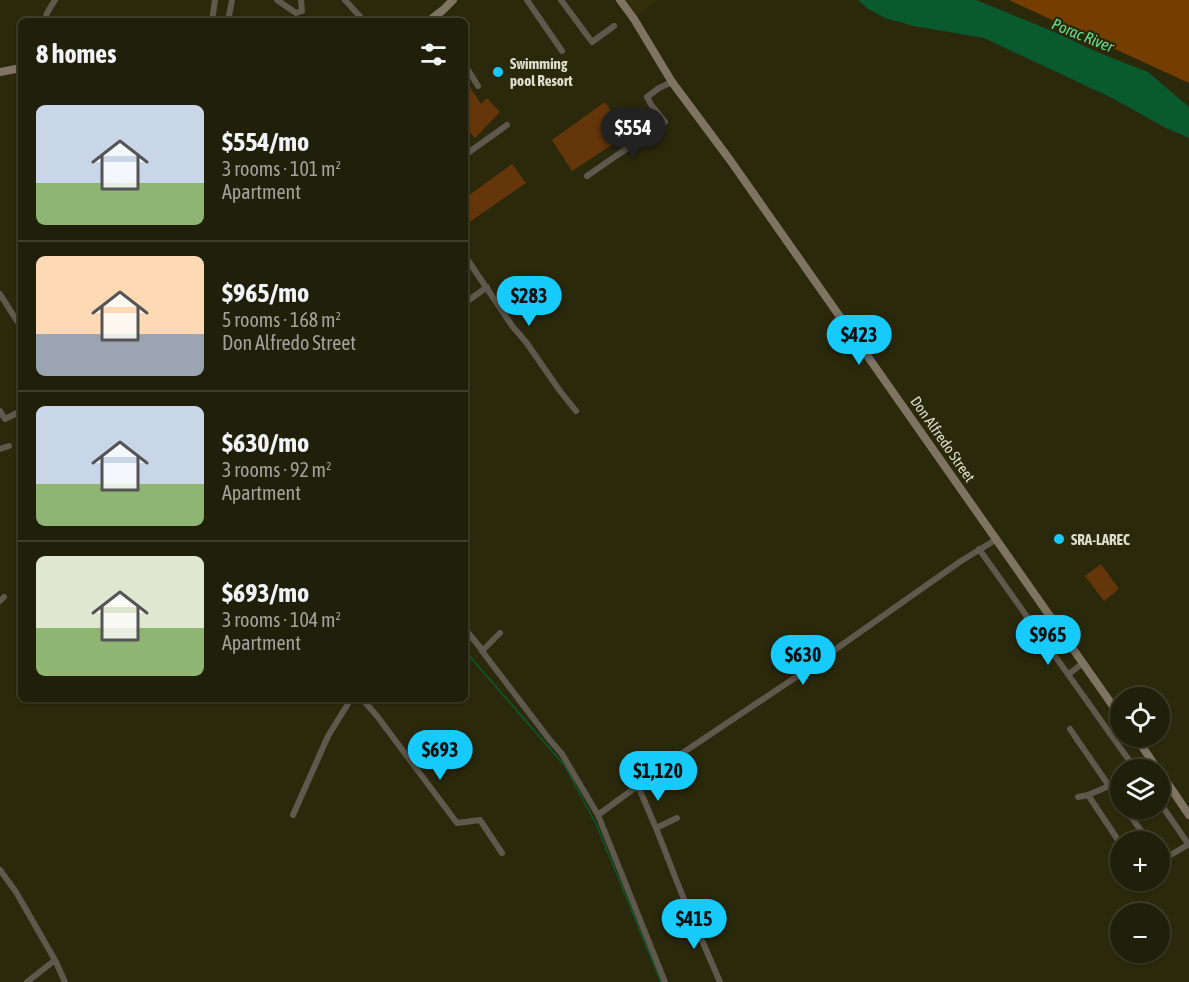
<!DOCTYPE html>
<meta charset="utf-8">
<style>
body{margin:0;font-family:"Asap Condensed",sans-serif;background:#282712;color:#f1f3f6;height:100vh;display:flex;flex-direction:column;font-size:22px;white-space:nowrap}
*{box-sizing:border-box;margin:0}
p{font-size:20px;color:#a2a29c}
.icon{flex:none;width:33px;height:33px;fill:none;stroke:currentColor;stroke-width:2;stroke-linecap:round;stroke-linejoin:round}
.map{position:relative;flex:1;overflow:hidden}
.details{position:absolute;left:18px;top:18px;width:450px;height:684px;display:flex;flex-direction:column;background:#201f09;border-radius:9px;box-shadow:0 2px 4px #0004,0 0 0 2px #3d3d2a}
.details>*{flex:none}
.tools{position:absolute;left:1110px;top:687px;display:grid;gap:12px}
.tools a{display:grid;place-items:center;width:60px;height:60px;border-radius:50%;background:#201f09;box-shadow:0 2px 4px #0004,0 0 0 2px #3d3d2a;font-size:30px}
.price{position:absolute;translate:-50% -51px;padding:0 14px;border-radius:21px;background:#16cafb;color:#111;font-size:20px;line-height:39px;filter:drop-shadow(0 2px 3px #0008)}
.price::after{content:'';position:absolute;left:50%;top:36px;width:18px;height:14px;margin-left:-9px;background:inherit;clip-path:polygon(0 0,100% 0,50% 100%)}
.price.active{background:#222;color:#fff}
ul{padding:0;list-style:none}
li{display:flex;align-items:center;gap:18px;height:150px;padding:0 18px}
li+li{border-top:2px solid #3d3d2a}
li span{display:grid;place-items:center;flex:none;width:168px;height:120px;border-radius:9px;color:#555}
li>.icon{margin-inline-start:auto}
span .icon{width:72px;height:72px;fill:#fffc;stroke-width:1}
li b{font-size:26px}
h2{display:flex;justify-content:space-between;align-items:center;height:72px;padding:0 18px;font-size:26px}
.map>svg:first-child{display:block}
.built{fill:#322f0a}
.green{fill:#653609}
.forest{fill:#763d00}
.water{fill:#095a2e}
.lines{fill:none;stroke-linecap:round;stroke-linejoin:round}
.stream{stroke:#095a2e;stroke-width:1.5}
.street{stroke:#5f594d;stroke-width:6}
.secondary{stroke:#7f7461;stroke-width:8}
.poi-dot{fill:#16cafb;stroke:#2b290c;stroke-width:2}
.labels{text-anchor:middle;dominant-baseline:central;stroke-width:4.5;stroke-linejoin:round;paint-order:stroke}
.poi-label{font-size:15px;font-weight:bold;fill:#ddc;stroke:#2b290c;text-anchor:start}
.street-label{font-size:15px;fill:#ddc;stroke:#2b290c}
.water-label{font-size:16px;font-style:italic;fill:#65df90;stroke:#2b290c}
</style>
<div class="map">
<svg width="1189" height="982" viewBox="0 0 1189 982">
<rect width="100%" height="100%" fill="#2b290c"/>
<path class="built" d="M625 0H657L636 17Z"/>
<path class="green" d="M465 80 481 104 487 98 500 112 475 138 465 127Z
M605 102 627 135 572 171 552 140Z
M512 164 526 183 465 225V198Z
M1101 564 1119 589 1104 601 1085 576Z"/>
<path class="forest" d="M1009 0H1189V83Z"/>
<path class="water" d="M858 0H976L1057 33 1097 52 1148 72 1189 107V138L1166 128 1112 98 984 38 914 26 885 18 867 8Z"/>
<g class="lines">
<path class="stream" d="M465 651 565 766 597 826 661 982"/>
<path class="street" d="M277 0 296 13 302 11 301 0
M345 0 364 21
M527 0 562 51
M561 0 592 42 614 26
M45 21 47 13 55 0
M212 21 215 0
M228 21 232 0
M465 65 478 86
M465 155 507 125
M587 176 665 122 652 106 647 97 659 88 672 82
M465 256 513 327 526 342 560 391 576 411
M0 294 17 321 21 325
M465 303 487 287
M0 411 5 419 21 411
M0 449 9 446
M979 549 1136 770
M0 601 4 597
M465 629 479 646 485 655 549 739 562 754 598 815 665 982
M482 651 500 633
M1069 674 1083 663
M364 699 363 700 377 716 457 823 480 820 502 853
M1070 729 1120 802
M638 786 656 828 681 892 720 982
M1088 795 1120 843
M1078 797 1088 795 1109 786
M1160 803 1189 845
M1125 808 1149 842
M293 815 328 736 351 699
M598 815 681 754 799 675 961 561 997 539
M656 828 677 818
M1160 856 1162 860 1189 844
M0 870 16 892 55 960 65 982
M27 982 55 960"/>
<path class="secondary" d="M620 0 634 19 672 82 730 160 1120 716
M429 21 443 10 453 0
M0 72 21 68
M1135 736 1158 770
M1160 772 1189 815"/>
</g>
<g class="poi-dot">
<circle cx="498" cy="72" r="6"/>
<circle cx="1059" cy="539" r="6"/>
</g>
<g class="labels">
<g class="poi-label">
<text x="510" y="63">Swimming<tspan x="510" dy="17">pool Resort</tspan></text>
<text x="1071" y="539">SRA-LAREC</text>
</g>
<g class="street-label">
<text transform="translate(943 439) rotate(55)">Don Alfredo Street</text>
</g>
<g class="water-label">
<text transform="translate(1083 35) rotate(22)">Porac River</text>
</g>
</g>
</svg>
<div class="tools">
<a><svg class="icon" aria-label="locate" viewBox="0 0 24 24"><circle cx="12" cy="12" r="6"/><path d="M12 2v4M12 18v4M2 12h4M18 12h4"/></svg></a>
<a><svg class="icon" aria-label="layers" viewBox="0 0 24 24"><path d="M12 4l9 5-9 5-9-5zM3 14l9 5 9-5"/></svg></a>
<a>+</a>
<a>−</a>
</div>
<b class="price active" style="left:633px;top:159px">$554</b>
<b class="price" style="left:529px;top:327px">$283</b>
<b class="price" style="left:859px;top:366px">$423</b>
<b class="price" style="left:1048px;top:666px">$965</b>
<b class="price" style="left:803px;top:686px">$630</b>
<b class="price" style="left:440px;top:781px">$693</b>
<b class="price" style="left:658px;top:802px">$1,120</b>
<b class="price" style="left:694px;top:950px">$415</b>
<section class="details">
<h2>8 homes<svg class="icon" aria-label="filters" viewBox="0 0 24 24"><path d="M4 7h16M4 17h16"/><circle cx="9" cy="7" r="2"/><circle cx="15" cy="17" r="2"/></svg></h2>
<ul>
<li><span style="background:linear-gradient(#c9d6e8 65%,#8fb573 0)"><svg class="icon" aria-label="home" viewBox="0 0 24 24"><path d="M3 11l9-7 9 7M6 9v11h12V9"/></svg></span><div><b>$554/mo</b><p>3 rooms · 101 m²</p><p>Apartment</p></div></li>
<li><span style="background:linear-gradient(#ffd9b3 65%,#9aa5b1 0)"><svg class="icon" aria-label="home" viewBox="0 0 24 24"><path d="M3 11l9-7 9 7M6 9v11h12V9"/></svg></span><div><b>$965/mo</b><p>5 rooms · 168 m²</p><p>Don Alfredo Street</p></div></li>
<li><span style="background:linear-gradient(#c9d6e8 65%,#8fb573 0)"><svg class="icon" aria-label="home" viewBox="0 0 24 24"><path d="M3 11l9-7 9 7M6 9v11h12V9"/></svg></span><div><b>$630/mo</b><p>3 rooms · 92 m²</p><p>Apartment</p></div></li>
<li><span style="background:linear-gradient(#dfe7d0 60%,#8fb573 0)"><svg class="icon" aria-label="home" viewBox="0 0 24 24"><path d="M3 11l9-7 9 7M6 9v11h12V9"/></svg></span><div><b>$693/mo</b><p>3 rooms · 104 m²</p><p>Apartment</p></div></li>
</ul>
</section>
</div>
